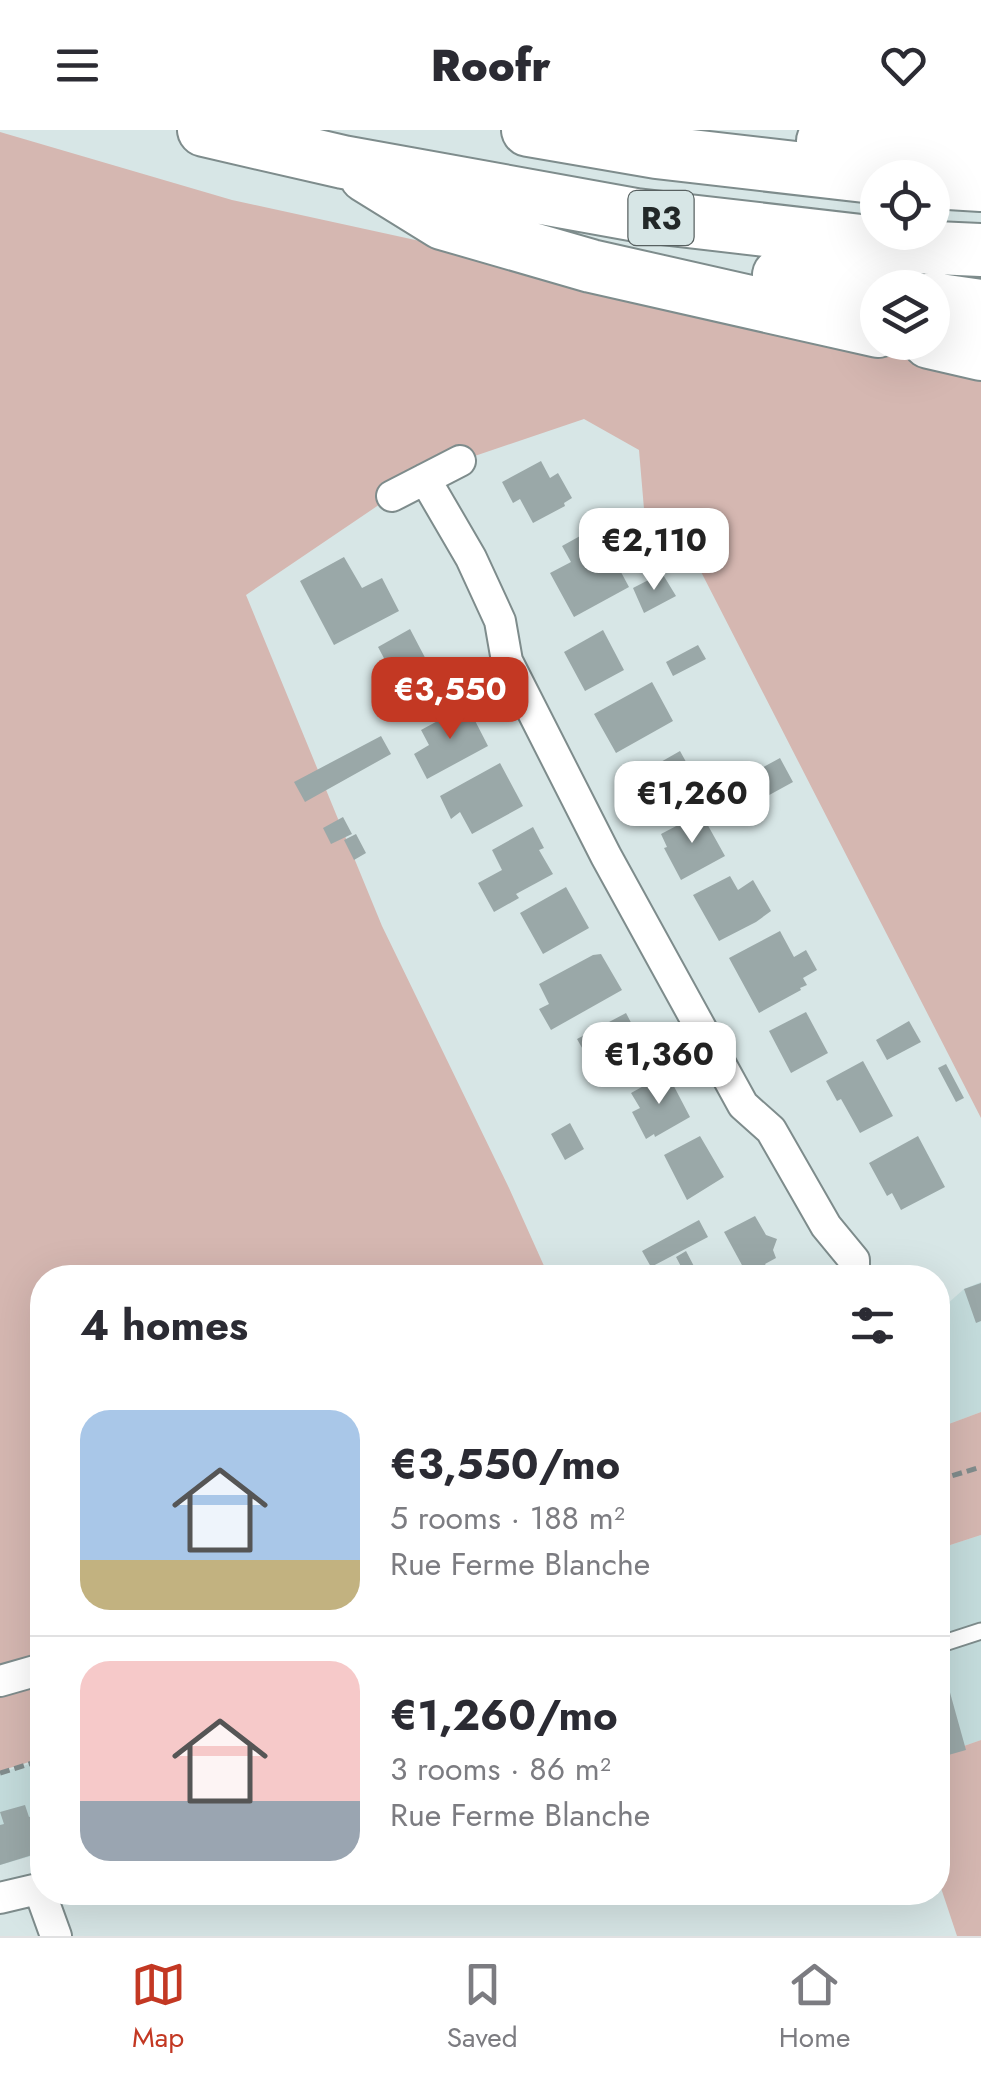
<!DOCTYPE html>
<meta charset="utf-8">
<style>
body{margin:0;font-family:Jost,sans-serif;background:#f2f2f3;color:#2b2b33;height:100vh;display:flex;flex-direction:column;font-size:38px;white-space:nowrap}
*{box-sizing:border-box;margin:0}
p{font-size:32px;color:#7c7c81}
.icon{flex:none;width:55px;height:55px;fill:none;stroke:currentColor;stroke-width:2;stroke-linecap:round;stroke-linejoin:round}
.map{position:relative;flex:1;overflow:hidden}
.drawer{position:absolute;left:30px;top:1135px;width:920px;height:640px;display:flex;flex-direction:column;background:#fff;border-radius:40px;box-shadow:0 10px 40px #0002}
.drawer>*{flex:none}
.buttons{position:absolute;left:860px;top:30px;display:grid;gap:20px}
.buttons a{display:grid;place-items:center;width:90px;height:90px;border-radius:50%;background:#fff;box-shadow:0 10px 40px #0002;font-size:50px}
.price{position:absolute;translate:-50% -85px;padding:0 22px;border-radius:20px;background:#fff;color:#222;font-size:32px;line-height:65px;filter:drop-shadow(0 2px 5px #0008)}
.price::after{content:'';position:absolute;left:50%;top:60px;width:30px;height:22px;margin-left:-15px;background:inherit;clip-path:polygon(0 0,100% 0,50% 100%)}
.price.selected{background:#c33823;color:#fff}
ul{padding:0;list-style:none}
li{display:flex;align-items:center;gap:30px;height:250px;padding:0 50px}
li+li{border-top:2px solid #e1e1e2}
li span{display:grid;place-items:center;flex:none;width:280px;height:200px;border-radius:30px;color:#555}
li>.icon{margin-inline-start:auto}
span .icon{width:120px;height:120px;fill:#fffc;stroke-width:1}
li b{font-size:42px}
h2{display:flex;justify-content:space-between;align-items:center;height:120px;padding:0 50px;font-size:42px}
header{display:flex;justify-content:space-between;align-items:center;height:130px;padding:0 50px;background:#fff;font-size:45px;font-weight:800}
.tabs{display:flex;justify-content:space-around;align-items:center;height:140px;border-top:2px solid #e1e1e2;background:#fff;font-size:28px;color:#7c7c81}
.tabs a{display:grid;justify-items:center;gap:5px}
.tabs .selected{color:#c33823}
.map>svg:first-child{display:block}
.built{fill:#c4dcdc}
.green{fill:#d5b7b1}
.building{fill:#9aa8a8}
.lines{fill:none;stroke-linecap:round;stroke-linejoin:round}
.service-casing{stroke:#7e8c8c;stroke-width:19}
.minor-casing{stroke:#7e8c8c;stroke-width:34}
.motorway-casing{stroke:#7e8c8c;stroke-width:56}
.path{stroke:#818c8c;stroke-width:5;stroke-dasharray:10 5;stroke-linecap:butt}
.service{stroke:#fff;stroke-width:15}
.minor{stroke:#fff;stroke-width:30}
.motorway{stroke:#fff;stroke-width:52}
.labels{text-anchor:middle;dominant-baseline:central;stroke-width:9;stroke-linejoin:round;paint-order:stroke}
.shield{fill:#d7e6e6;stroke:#586161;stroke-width:2.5}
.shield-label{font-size:32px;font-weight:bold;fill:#222828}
</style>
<header><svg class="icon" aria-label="menu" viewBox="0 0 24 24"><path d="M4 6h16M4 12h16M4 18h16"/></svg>Roofr<svg class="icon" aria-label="heart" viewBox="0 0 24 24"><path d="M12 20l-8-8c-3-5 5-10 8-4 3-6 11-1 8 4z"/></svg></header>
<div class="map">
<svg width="981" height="1806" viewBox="0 0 981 1806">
<rect width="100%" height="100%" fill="#d7e6e6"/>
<path class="built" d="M981 1152V1282L938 1298V1182L964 1159Z
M981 1405V1610L938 1625V1419Z
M42 1630V1723L0 1735V1643Z"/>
<path class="green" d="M0 2 232 70 736 180 981 238V988L696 432 644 379 639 320 584 289 460 331 392 366 246 465 382 796 509 1058 549 1147 42 1148V1628L0 1641Z
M981 1282V1405L938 1419V1298Z
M981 1610V1806H957L938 1749V1625Z"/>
<path class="building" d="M541 331 550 348 558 343 572 368 564 373 565 376 533 393 520 369 513 373 502 352Z
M600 395 611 416 608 418 629 457 574 487 550 443 571 432 562 416Z
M344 427 362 458 382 448 399 481 334 515 300 451Z
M662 443 676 466 644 483 633 458Z
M410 499 431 539 425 542 435 561 400 580 385 552 394 547 378 517Z
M603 500 624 540 585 561 564 522Z
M698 515 706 529 673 546 666 532Z
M652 552 673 591 616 623 594 584Z
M467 575 488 616 427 649 414 624 429 615 421 600Z
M381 606 391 624 305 672 294 652Z
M680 621 700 657 652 686 631 649Z
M780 628 793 652 760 670 747 646Z
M500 633 523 676 472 704 460 682 451 689 440 666Z
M701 683 725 726 681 750 664 718 667 717 661 704Z
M343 687 352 704 331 714 323 698Z
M533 697 544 718 539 720 553 744 516 764 519 768 494 782 478 753 502 740 492 720Z
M356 704 366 723 354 730 344 710Z
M730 746 738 760 753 750 771 781 756 792 719 811 693 765Z
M566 757 589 798 543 824 520 783Z
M780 801 794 827 806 820 817 840 803 848 807 855 800 858 801 860 759 883 729 828Z
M601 824 622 860 551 900 539 879 549 874 539 854 593 825Z
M806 882 828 923 791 943 769 901Z
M626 883 637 904 639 902 653 927 602 953 577 909Z
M909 891 921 912 887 930 876 910Z
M863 931 893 986 860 1003 841 969 837 971 826 951Z
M946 934 964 968 956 972 938 938Z
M667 943 690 987 655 1007 654 1004 646 1009 632 982 640 978 631 963Z
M570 993 584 1019 565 1030 551 1004Z
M700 1006 724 1047 687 1070 664 1025Z
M918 1006 945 1057 901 1080 892 1063 887 1066 869 1033Z
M755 1086 766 1105 777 1109 773 1120 776 1128 765 1134 774 1148H749L724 1102Z
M699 1090 708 1107 651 1137 642 1121Z
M686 1121 697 1142 687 1148 676 1127Z
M981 1153V1191L976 1193 964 1159Z
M939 1523 966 1620 938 1628V1524Z
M25 1675 29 1687 42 1683V1722L0 1735V1695L4 1694 0 1682Z"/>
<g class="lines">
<defs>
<path id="service" d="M938 1511 941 1514 981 1501"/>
<path id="minor" d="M425 349 471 428 500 491 507 531 606 726 743 975 771 1000 826 1096 854 1130V1148
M392 366 460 331
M0 1551 42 1539
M39 1759 56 1806
M0 1768 42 1758"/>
<path id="motorway" d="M204 0 343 32 636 85 913 117 981 120
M528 0 656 22 882 48
M823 11H981
M366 46 442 93 591 136 878 201
M932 52 981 55
M779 145 878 161
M932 169 981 176
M929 212 981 224"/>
</defs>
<use href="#service" class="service-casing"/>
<use href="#minor" class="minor-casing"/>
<use href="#motorway" class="motorway-casing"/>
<path class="path" d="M938 1350 981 1337
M0 1643 42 1630"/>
<use href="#service" class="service"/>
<use href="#minor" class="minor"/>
<use href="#motorway" class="motorway"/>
</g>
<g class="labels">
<rect class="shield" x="628.5" y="61" width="65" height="54" rx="8"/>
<g class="shield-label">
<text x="661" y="88">R3</text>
</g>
</g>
</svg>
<div class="buttons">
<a><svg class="icon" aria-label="locate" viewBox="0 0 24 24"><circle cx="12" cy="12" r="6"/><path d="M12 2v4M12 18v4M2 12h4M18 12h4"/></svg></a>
<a><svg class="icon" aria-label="layers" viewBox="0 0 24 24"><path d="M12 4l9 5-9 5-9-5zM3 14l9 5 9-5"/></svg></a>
</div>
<b class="price" style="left:654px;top:463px">€2,110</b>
<b class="price selected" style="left:450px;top:612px">€3,550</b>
<b class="price" style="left:692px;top:716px">€1,260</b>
<b class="price" style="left:659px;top:977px">€1,360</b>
<section class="drawer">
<h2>4 homes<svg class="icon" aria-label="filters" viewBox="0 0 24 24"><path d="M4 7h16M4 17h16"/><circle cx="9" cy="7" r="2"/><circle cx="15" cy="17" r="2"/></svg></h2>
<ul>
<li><span style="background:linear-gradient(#a9c7e8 75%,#c2b280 0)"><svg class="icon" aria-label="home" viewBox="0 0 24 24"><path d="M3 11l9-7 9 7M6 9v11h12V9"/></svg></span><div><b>€3,550/mo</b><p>5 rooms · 188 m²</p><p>Rue Ferme Blanche</p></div></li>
<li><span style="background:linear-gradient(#f6c9c9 70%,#9aa5b1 0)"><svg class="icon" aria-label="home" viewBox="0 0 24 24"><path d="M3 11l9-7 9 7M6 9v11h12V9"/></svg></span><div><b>€1,260/mo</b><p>3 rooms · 86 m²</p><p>Rue Ferme Blanche</p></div></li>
</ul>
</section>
</div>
<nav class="tabs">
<a class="selected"><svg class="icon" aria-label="map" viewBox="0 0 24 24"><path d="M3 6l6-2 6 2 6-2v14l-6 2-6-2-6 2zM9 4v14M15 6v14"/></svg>Map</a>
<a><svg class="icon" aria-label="saved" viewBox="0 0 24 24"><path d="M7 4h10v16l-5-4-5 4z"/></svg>Saved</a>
<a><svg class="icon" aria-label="home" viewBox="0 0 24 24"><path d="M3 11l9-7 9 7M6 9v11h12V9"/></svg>Home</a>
</nav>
